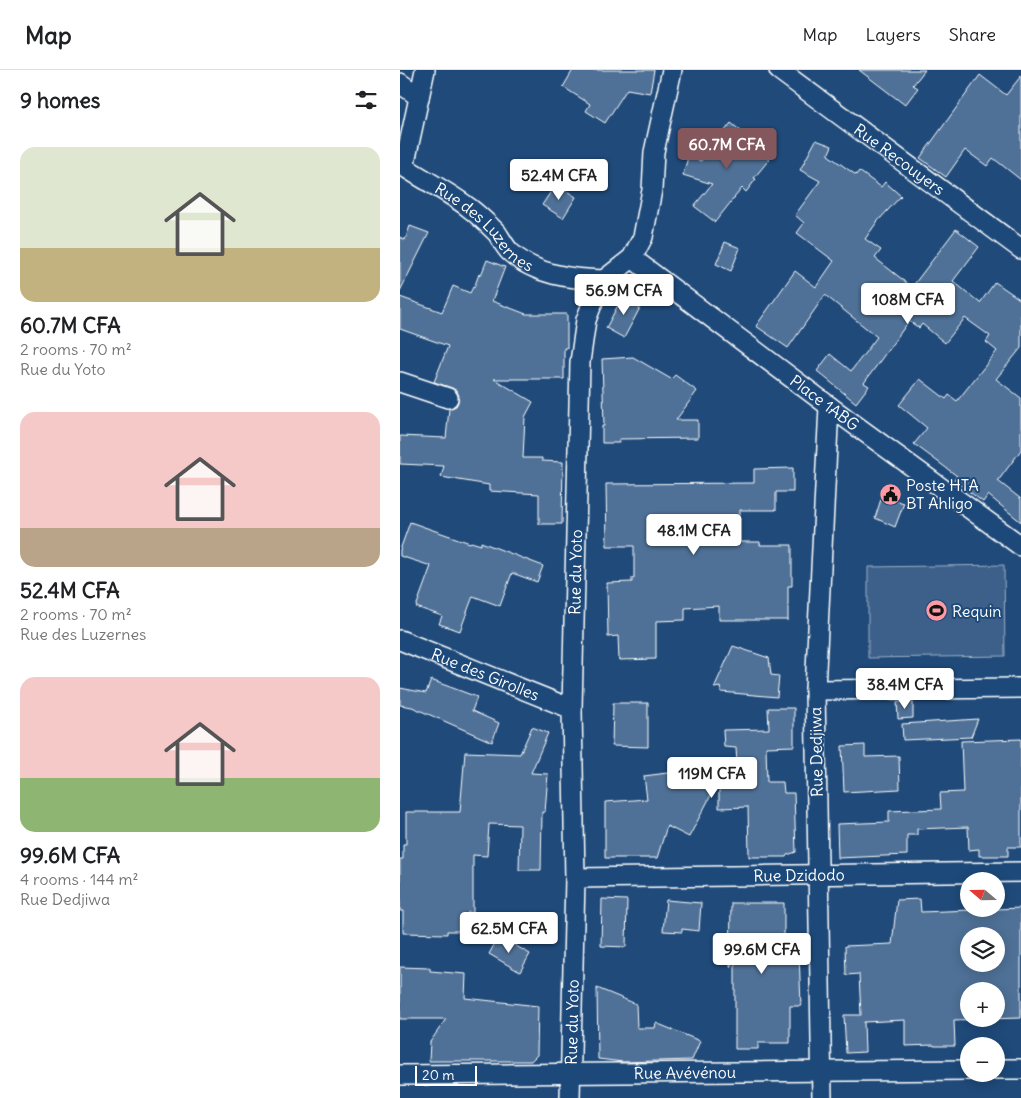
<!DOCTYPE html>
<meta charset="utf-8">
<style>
body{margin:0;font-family:Delius,sans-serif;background:#f2f2f2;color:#202124;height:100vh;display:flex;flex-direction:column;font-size:19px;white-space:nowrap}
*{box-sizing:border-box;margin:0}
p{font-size:16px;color:#757577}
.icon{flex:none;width:28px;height:28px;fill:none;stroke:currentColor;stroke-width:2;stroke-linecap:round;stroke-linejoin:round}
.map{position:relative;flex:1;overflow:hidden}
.panel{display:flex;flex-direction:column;background:#fff;width:400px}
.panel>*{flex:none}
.needle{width:32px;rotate:290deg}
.fabs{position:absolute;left:560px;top:802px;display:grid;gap:10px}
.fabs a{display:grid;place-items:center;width:45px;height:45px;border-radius:50%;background:#fff;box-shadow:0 2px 12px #0003;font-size:25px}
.scale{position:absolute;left:15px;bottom:12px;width:62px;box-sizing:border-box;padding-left:5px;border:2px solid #fff;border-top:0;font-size:14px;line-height:18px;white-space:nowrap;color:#fff;-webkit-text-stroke:4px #1f4a7a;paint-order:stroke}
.price{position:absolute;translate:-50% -42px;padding:0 11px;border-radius:5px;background:#fff;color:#222;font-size:16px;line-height:32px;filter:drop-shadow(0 1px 2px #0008)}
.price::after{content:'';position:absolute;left:50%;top:30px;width:15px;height:11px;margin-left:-8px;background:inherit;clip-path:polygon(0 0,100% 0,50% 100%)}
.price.on{background:#84575d;color:#fff}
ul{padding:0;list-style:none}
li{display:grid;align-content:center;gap:10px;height:265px;padding:0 20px}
li span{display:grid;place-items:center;height:155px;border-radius:15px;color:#555}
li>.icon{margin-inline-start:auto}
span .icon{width:90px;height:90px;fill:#fffc;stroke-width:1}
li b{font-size:21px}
h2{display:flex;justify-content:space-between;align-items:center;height:60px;padding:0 20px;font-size:21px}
header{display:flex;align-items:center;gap:30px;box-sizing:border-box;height:70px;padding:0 25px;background:#fff;border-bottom:1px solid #e0e0e0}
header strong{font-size:24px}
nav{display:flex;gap:28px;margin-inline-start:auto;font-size:18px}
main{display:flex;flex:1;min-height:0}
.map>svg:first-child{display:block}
.green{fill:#3c618b;stroke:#9eb0c5}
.building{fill:#507197;stroke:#fff;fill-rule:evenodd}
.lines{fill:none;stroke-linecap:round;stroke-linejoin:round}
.street-casing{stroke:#fff;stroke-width:22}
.street{stroke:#1f4a7a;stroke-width:19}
.labels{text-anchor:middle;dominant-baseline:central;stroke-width:4;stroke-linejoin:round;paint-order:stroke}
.street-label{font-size:16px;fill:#fff;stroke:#1f4a7a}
.poi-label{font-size:16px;fill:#fff;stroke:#1f4a7a;text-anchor:start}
</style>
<header>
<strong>Map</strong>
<nav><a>Map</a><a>Layers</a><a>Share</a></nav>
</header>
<main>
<section class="panel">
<h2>9 homes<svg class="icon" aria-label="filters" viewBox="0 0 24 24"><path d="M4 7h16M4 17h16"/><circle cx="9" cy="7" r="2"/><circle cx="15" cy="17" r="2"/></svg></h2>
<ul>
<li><span style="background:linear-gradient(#dfe7d0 65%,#c2b280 0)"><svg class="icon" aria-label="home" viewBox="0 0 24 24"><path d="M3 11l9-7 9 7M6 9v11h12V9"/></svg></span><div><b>60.7M CFA</b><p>2 rooms · 70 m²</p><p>Rue du Yoto</p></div></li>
<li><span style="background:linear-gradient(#f6c9c9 75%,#b9a48a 0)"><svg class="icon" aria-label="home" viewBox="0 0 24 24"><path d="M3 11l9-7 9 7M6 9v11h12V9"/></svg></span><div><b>52.4M CFA</b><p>2 rooms · 70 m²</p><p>Rue des Luzernes</p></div></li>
<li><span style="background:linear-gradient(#f6c9c9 65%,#8fb573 0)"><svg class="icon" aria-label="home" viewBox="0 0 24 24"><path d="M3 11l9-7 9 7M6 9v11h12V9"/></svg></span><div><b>99.6M CFA</b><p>4 rooms · 144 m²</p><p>Rue Dedjiwa</p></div></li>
</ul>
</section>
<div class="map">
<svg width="621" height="1028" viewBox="0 0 621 1028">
<rect width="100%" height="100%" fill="#1f4a7a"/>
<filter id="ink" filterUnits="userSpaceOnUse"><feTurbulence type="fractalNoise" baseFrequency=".02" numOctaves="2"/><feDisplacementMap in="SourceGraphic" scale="10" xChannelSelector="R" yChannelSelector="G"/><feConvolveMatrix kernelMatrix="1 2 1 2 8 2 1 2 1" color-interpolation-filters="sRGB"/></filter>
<g filter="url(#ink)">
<path class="green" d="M604 495 605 586 468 588V497Z"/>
<path class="building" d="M173 0H254L250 23 227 19 205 53 186 41 190 34 163 17Z
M459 0H525L513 15 518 18 505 35Z
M580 5 606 25 621 6V110L593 88 587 96 565 80 546 107 520 88Z
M331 53 372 86 354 108 356 109 346 122 342 118 315 152 294 136 312 114 283 105 288 87 301 91Z
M416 70 432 76 428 85 456 105 459 101 481 117 485 112 501 126 477 152 465 169 481 180 475 188 512 217 556 159 579 177 553 211 580 233 595 212 621 230V278L596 309 621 328V380L598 411 621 429V452L588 425 583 432 554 410 557 406 514 374 527 358 499 335 520 309 546 329 549 325 557 331 597 281 586 272 590 266 565 248 545 273 522 254 519 258 509 251 464 313 469 316 456 333 417 301 430 284 451 301 477 267 425 225 388 278 356 256 395 201 416 217 434 191 397 163 404 153 395 145 420 111 400 100Z
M156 114 176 127 163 148 142 135Z
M10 156 29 163 0 221V167L5 170Z
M325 172 340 178 331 201 316 194Z
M87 190 105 197 92 231 126 244H167V278H164V309H94L133 332 125 347 123 388H142V391L163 392 162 454H139V424L89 421V415L41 407 44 396 0 394V366L46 368 49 339 56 336 58 332 59 326 57 321 52 318 34 312 48 276 0 259V227L42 242 53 216 70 223 73 217 74 218 79 204 81 205Z
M227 223 242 234 224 268 206 258 217 237Z
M233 287 271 309 275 305 297 321 276 350H298V368L219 369V373H202V356H204L202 289Z
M393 398V422H376V440H340V472H360V475H392V516H388V550H319V536L285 538V550L256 551V589L219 590 218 566 208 567 207 513 232 512V508H234V476H207L206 414 354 413V399Z
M482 426 504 433 495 457 475 448Z
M10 452 70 473 71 472 81 475V472L143 496 137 512 112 503 100 536 73 526 60 561 39 554 42 546 16 537 31 496 0 486V480Z
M333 576 369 588 371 605 379 606 377 627 321 622 320 617 314 618Z
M31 610 77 627 72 641 99 653 92 672 12 637 0 635V618L26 623Z
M497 632H513V648L498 649Z
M213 633H248V677L212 676Z
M368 638H394V676L366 677 367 712H383L384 723H394L396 782 387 785 386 787H349L348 737 319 738V710L289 767 267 756 257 788H205V732L247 729 244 706 337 694 336 678 324 677 323 660 369 659Z
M578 649 571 667 503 670 502 654Z
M132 657 148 663 131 703 148 704 145 742H142L141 800H119L120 755 89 754 87 786 73 785V843L68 842 67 861H47V864L3 863V841H0V789H3V774H6V742H60L65 682 120 684Z
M621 669V777H608V786H579V779L569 780 568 757 517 759V765H507V785L438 788 437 754 489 752V741L541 739 540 723 563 722 561 671Z
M465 675V687L499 686 500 719 444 722 442 676Z
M202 829 227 830 226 877 201 876Z
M520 829 521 842 621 838V948L554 950 555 976H534V975L505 976V950L464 952 465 982 446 983 444 945H461L459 904 446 905 445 876 492 874 497 830ZM569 866H596V894H569ZM569 921H596V949H569Z
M266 830 301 833 299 861 282 859V862L263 861Z
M331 833H384V883H399L401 936H390V973H358V979H335V888L330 897Z
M99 866 130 884 120 902 89 884Z
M0 897 30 898V901L66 904 65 928 138 936 137 985 131 991H29L30 972 46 949H0Z
M197 918 236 934 237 958H255L256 953 300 971 292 990 223 992 198 989Z"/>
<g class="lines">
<defs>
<g id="street">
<path id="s1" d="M379 0 621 179"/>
<path d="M0 13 19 27"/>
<path id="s2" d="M0 94C22 109 47 121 68 137 79 145 88 154 97 163 101 169 105 177 110 182 135 205 171 209 204 210"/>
<path d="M4 97 25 0"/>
<path id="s3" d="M232 188 429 336 621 476"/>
<path d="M0 312 48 328"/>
<path id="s4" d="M0 570 172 639"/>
<path d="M415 620 621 618"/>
<path id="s5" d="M175 808 621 802"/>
<path d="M596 999H621"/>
<path id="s6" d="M0 1005 569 1000"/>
<path id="s7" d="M170 1028 175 808 172 639 180 292 186 250 194 229 204 210 232 188 243 167 252 120 254 82 272 0"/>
<path d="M422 1028 415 620 429 336"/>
</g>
</defs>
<use href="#street" class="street-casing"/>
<use href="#street" class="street"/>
</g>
</g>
<defs>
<symbol id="civic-disc" viewBox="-11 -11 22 22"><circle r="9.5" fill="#ff9aa2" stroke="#1f4a7a"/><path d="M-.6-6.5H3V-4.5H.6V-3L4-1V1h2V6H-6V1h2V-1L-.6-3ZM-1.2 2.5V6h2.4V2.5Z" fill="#111"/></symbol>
<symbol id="stadium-disc" viewBox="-11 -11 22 22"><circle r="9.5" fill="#ff9aa2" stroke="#1f4a7a"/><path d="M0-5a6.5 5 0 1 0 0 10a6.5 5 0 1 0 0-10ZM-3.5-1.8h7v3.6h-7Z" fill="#111"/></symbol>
</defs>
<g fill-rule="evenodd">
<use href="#civic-disc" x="478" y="412" width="25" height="25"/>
<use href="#stadium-disc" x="524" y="528" width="25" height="25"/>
</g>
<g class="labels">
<g class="street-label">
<text stroke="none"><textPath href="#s1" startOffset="150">Rue Recouyers</textPath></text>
<text stroke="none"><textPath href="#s2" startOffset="106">Rue des Luzernes</textPath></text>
<text stroke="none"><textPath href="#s3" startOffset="241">Place 1ABG</textPath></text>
<text stroke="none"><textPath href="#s7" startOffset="526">Rue du Yoto</textPath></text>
<text stroke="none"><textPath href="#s4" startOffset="92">Rue des Girolles</textPath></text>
<text transform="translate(416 682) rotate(-91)">Rue Dedjiwa</text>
<text stroke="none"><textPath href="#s5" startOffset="224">Rue Dzidodo</textPath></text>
<text stroke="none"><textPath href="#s7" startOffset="76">Rue du Yoto</textPath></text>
<text stroke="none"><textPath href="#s6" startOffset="285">Rue Avévénou</textPath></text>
</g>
<g class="poi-label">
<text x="506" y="415">Poste HTA<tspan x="506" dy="18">BT Ahligo</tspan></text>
<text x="552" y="541">Requin</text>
</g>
</g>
</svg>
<div class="fabs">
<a><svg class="needle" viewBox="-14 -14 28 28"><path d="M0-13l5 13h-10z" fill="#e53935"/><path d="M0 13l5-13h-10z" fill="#757577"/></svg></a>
<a><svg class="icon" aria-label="layers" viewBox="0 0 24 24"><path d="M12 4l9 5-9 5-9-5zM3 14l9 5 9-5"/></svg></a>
<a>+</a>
<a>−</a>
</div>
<div class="scale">20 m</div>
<b class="price on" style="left:327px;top:100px">60.7M CFA</b>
<b class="price" style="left:159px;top:131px">52.4M CFA</b>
<b class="price" style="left:224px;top:246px">56.9M CFA</b>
<b class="price" style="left:508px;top:255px">108M CFA</b>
<b class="price" style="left:294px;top:486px">48.1M CFA</b>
<b class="price" style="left:505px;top:640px">38.4M CFA</b>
<b class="price" style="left:312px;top:729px">119M CFA</b>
<b class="price" style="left:109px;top:884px">62.5M CFA</b>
<b class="price" style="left:362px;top:905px">99.6M CFA</b>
</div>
</main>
